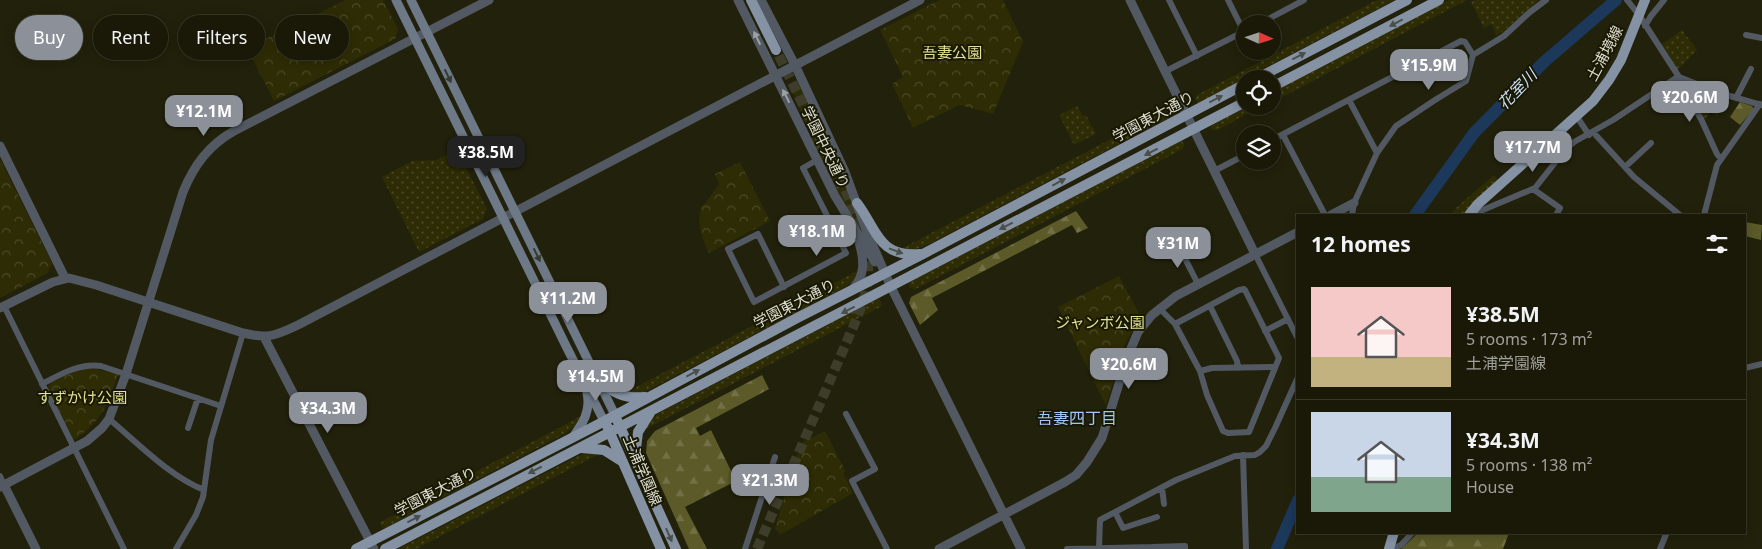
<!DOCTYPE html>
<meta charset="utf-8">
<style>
body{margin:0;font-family:"Noto Sans","Noto Sans JP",sans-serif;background:#232212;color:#f1f3f6;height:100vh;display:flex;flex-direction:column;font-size:19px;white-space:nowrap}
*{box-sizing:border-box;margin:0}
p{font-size:16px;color:#9fa09c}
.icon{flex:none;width:28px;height:28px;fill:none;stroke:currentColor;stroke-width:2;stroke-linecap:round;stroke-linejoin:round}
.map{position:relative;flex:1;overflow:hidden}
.panel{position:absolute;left:1296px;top:214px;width:450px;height:320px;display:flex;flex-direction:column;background:#1a1908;border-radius:0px;box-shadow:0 2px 12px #0003,0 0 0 1px #383829}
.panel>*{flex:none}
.banner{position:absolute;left:15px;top:15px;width:475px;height:45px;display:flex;gap:10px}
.needle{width:32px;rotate:93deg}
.fabs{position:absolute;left:1236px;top:15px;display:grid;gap:10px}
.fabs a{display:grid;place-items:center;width:45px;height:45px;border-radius:50%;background:#1a1908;box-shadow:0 2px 12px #0003,0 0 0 1px #383829;font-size:25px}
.price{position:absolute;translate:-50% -42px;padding:0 11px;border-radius:10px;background:#8c9099;color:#fff;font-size:16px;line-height:32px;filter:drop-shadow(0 1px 2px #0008)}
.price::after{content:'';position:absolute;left:50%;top:30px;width:15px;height:11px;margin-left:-8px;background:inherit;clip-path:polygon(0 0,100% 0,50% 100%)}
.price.active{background:#222;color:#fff}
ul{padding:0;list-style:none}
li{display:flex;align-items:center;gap:15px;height:125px;padding:0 15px}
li+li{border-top:1px solid #383829}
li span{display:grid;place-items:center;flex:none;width:140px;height:100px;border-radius:0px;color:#555}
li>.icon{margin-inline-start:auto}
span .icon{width:60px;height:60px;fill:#fffc;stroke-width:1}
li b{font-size:21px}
h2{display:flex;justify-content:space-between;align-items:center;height:60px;padding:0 15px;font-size:21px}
.tag{padding:0 18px;border-radius:22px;background:#1a1908;box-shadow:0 2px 12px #0003,0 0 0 1px #383829;font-size:18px;line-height:45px}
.tag.active{background:#8c9099;color:#fff}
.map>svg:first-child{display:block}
.grass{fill:url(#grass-dots)}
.forest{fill:url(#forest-firs)}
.park{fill:url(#park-crowns)}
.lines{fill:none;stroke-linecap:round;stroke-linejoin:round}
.river{stroke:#1c385b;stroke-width:12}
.primary-tunnel{stroke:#3e3d29;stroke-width:10;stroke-dasharray:10 5;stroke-linecap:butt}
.minor{stroke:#525962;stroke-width:6}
.tertiary{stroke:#525962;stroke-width:9}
.secondary{stroke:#6e7987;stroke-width:9}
.primary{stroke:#8492a4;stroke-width:10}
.oneway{fill:#494f4b}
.oneway2{fill:#9ea29e}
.oneway3{fill:#363a31}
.labels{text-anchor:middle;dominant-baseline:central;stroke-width:4;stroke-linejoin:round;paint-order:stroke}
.park-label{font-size:15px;fill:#e2e292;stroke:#181803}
.street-label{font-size:15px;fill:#ddddd0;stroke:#181803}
.water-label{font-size:16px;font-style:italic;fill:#ccdff8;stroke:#181803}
.neighbourhood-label{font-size:16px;fill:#a1c6f7;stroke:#181803}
</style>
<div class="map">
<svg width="1762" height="549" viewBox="0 0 1762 549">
<defs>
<pattern id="grass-dots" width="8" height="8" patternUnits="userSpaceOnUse" patternTransform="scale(1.25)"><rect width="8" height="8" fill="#2d2c04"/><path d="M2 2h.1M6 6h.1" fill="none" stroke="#4b4a28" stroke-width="1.8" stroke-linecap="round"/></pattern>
<pattern id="forest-firs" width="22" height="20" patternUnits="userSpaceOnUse" patternTransform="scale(1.25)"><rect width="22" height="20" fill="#5b5a28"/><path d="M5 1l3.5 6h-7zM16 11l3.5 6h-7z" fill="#727146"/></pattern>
<pattern id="park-crowns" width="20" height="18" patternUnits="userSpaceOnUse" patternTransform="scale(1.25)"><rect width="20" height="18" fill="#2d2c04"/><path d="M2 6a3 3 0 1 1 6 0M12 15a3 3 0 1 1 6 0" fill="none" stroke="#4b4a28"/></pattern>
</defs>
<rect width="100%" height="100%" fill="#22210b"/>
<path class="grass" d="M1377 0H1395L1198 103 1195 99 1197 95Z
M1449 0H1467L1273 102V92Z
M1476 0H1539L1504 31 1496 36 1492 24 1484 28 1471 2Z
M1682 30 1697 50 1677 70 1661 45Z
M795 83 799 86 843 177 867 242 843 201 814 144 790 85Z
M1077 106 1083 116 1086 115 1096 134 1074 145 1059 115Z
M1246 106H1263L1217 130H1212L1210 125Z
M1164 111 1167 113 1170 117 927 245 911 251 899 250Z
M1182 140 1184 145 1183 149 914 290 910 288 908 283Z
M457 150 487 209 483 219 419 252 382 177 412 161 436 160Z
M1494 175 1498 181 1462 215H1452L1456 208Z
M859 270 853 282 845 287 641 394H625L636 387Z
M879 298 882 306 642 431 647 423 659 413Z
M581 416 576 426 564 434 383 529 379 523Z
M586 452 599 454 416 549H398Z"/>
<path class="forest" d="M1740 102 1752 106 1754 109 1740 125 1730 117Z
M1076 211 1088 228 1077 233 1072 225 932 298 938 310 920 325 909 303 911 297Z
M1745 222 1762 225 1761 240 1745 236Z
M762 375 769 389 696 428 700 436 711 430 736 481 685 507 707 549H689L646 453 647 441 655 431Z
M1418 533H1509L1503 549H1401Z"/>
<path class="park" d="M346 0H383L398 29 395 39 274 101 247 48Z
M939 0H1003L1023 42 993 114 960 105 913 128 892 84 903 77 880 30Z
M1690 85 1726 99 1717 116 1710 112 1705 120 1686 92Z
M0 159 52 263 48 273 0 298Z
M740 162 770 221 709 253C701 235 697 225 701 206L704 205 719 184 715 174Z
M1119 276 1141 317 1125 344 1106 406 1058 307Z
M90 368 118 374C107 406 103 420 74 440L48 388 50 383 78 370Z
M825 431 846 472 843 473 853 493 780 535 775 528 801 443Z"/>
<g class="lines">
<path class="river" d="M1415 215 1474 133 1544 62 1616 0
M1277 549 1298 500"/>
<path class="primary-tunnel" d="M757 549 854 325C860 310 867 293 868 277 870 247 858 219 846 192L776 50"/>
<path class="minor" d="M1169 0 1197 56
M1228 0 1244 32
M1627 0 1639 15 1679 77 1681 85 1701 119 1717 154 1721 159
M1259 24 1304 0
M1645 26 1651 16 1664 0
M1746 35 1762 38
M1166 71 1245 31
M1736 98 1751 69
M1349 100 1377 153
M1577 117 1589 135
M1593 132 1634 177 1680 215
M1283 135 1325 215
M1272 140 1461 41 1465 42 1473 55
M1625 167 1651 143
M1214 171 1245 155
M1533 189 1560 208 1556 215
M1352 215 1354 203 1377 153 1396 126 1435 100 1466 81 1473 55 1504 36 1530 12 1546 0
M1471 215 1535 188 1565 150 1574 142 1613 120 1676 78 1679 77 1723 94 1762 105
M1704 215 1717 165 1760 104
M1177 243 1198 284
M1255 254 1298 339
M784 287 758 234 728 249 754 302 846 253 803 168 817 160
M4 306 124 549
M1210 306 1237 361 1238 368
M1159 308 1175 324 1200 371 1207 395 1223 431 1228 433 1249 432 1279 358 1245 290 1244 289 1239 290 1175 324
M1265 331 1288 319
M1745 368 1762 364
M1200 371 1212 368 1275 367
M42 384C61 374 79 363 101 366L221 406
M846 414 875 469 852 481 887 549
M109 419C139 444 168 475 204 490
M188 428 198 398
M1243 455 1246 549
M0 476 4 485
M1162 488 1164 504
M1115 512 1123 528 1157 517
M1152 547 1185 546V549
M176 549 196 515 203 497 211 440 243 333
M745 549 775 457
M1067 549 1152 547V549
M1099 549 1100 520 1176 480 1235 456 1255 455 1260 452 1266 446 1275 428 1298 377
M1392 549 1401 545 1413 532
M1660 549 1667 532"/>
<path class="tertiary" d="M738 0 835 196 875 262
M761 0 795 65 845 172 867 232 891 287 1021 549
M1130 0 1255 254
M0 146 65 278
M1331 215 1354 203
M852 290C866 275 864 260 859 242
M0 308 53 282 69 278 96 285 243 333C268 339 275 336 298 325L920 0
M264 337 374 549
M4 485 36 549
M0 487 87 441 102 428 109 419 126 374 183 192C194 165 209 145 234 131L489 0
M939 549 1065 482 1076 475 1087 462 1102 438 1127 358 1138 332 1152 315 1176 296 1298 232"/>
<path class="secondary" d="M396 0 567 348 604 421
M411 0 615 415
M573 437C583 423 591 411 587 393"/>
<path class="primary" d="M751 0 776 50
M1256 79 1407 0
M1272 87 1439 0
M857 203C878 231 878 257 920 254
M1469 215 1478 204 1593 101 1609 80 1621 60 1645 0
M598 378C612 393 624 399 645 397
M617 420 676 549
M607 426 661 549
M582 448 604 450 623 462
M635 457 638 432 650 413
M356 549 597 425 797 318 923 254 1245 84
M385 549 1245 102
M1389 549 1394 532"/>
</g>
<defs><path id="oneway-solid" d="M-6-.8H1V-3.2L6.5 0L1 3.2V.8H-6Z" transform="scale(1.25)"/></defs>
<g class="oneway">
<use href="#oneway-solid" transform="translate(1396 23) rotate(152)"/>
<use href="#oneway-solid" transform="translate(1299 56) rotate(-27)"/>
<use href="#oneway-solid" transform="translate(1216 99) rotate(-27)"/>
<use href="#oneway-solid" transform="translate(1151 152) rotate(153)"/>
<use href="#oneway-solid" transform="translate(1059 182) rotate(-28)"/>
<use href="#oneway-solid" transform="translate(1006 226) rotate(153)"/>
<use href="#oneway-solid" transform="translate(896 251) rotate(20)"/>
<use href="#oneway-solid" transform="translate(848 310) rotate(153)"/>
<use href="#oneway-solid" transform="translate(693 373) rotate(-28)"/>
<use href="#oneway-solid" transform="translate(535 470) rotate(153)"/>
<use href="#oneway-solid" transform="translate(414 519) rotate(-27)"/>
<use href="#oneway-solid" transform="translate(669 535) rotate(66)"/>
</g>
<g class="oneway2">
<use href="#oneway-solid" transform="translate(757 38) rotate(-116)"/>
<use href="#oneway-solid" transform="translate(786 96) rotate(-117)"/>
</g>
<g class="oneway3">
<use href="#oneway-solid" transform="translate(448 76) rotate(64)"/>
<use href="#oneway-solid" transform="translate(537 255) rotate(64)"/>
</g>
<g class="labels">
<g class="park-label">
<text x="952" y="52">吾妻公園</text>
<text x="1100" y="322">ジャンボ公園</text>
<text x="82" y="397">すずかけ公園</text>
</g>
<g class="street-label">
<text transform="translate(1604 53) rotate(-62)">土浦境線</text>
<text transform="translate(1153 116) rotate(-28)">学園東大通り</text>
<text transform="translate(826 147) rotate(64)">学園中央通り</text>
<text transform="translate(794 303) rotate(-27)">学園東大通り</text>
<text transform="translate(643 470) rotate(67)">土浦学園線</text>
<text transform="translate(435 491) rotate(-27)">学園東大通り</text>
</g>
<g class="water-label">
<text transform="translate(1517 89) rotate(-46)">花室川</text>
</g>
<g class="neighbourhood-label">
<text x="1077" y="418">吾妻四丁目</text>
</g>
</g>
</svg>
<div class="fabs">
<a><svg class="needle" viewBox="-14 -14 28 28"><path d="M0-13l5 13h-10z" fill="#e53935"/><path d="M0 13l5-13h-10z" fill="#9fa09c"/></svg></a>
<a><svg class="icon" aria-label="locate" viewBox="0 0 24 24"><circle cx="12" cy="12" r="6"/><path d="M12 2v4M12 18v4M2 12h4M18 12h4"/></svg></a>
<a><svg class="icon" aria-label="layers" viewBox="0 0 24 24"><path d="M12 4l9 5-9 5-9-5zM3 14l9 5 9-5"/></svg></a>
</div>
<b class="price" style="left:1429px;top:91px">¥15.9M</b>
<b class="price" style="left:1690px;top:123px">¥20.6M</b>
<b class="price" style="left:204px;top:137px">¥12.1M</b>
<b class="price" style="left:1533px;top:173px">¥17.7M</b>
<b class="price active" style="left:486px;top:178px">¥38.5M</b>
<b class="price" style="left:817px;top:257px">¥18.1M</b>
<b class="price" style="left:1178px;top:269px">¥31M</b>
<b class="price" style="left:568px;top:324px">¥11.2M</b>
<b class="price" style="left:1129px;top:390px">¥20.6M</b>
<b class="price" style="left:596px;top:402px">¥14.5M</b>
<b class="price" style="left:328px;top:434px">¥34.3M</b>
<b class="price" style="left:770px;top:506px">¥21.3M</b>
<div class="banner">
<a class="tag active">Buy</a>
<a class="tag">Rent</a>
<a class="tag">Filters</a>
<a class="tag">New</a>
</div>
<section class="panel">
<h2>12 homes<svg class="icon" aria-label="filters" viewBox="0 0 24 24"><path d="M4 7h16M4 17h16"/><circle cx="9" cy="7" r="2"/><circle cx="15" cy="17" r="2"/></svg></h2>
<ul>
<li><span style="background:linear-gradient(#f6c9c9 70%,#c2b280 0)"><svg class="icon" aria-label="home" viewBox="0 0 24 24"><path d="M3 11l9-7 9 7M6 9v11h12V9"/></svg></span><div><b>¥38.5M</b><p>5 rooms · 173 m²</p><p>土浦学園線</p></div></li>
<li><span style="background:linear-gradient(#c9d6e8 65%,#7fa58c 0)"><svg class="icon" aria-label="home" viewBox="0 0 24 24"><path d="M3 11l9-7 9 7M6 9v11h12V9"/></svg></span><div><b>¥34.3M</b><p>5 rooms · 138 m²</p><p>House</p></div></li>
</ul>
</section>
</div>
